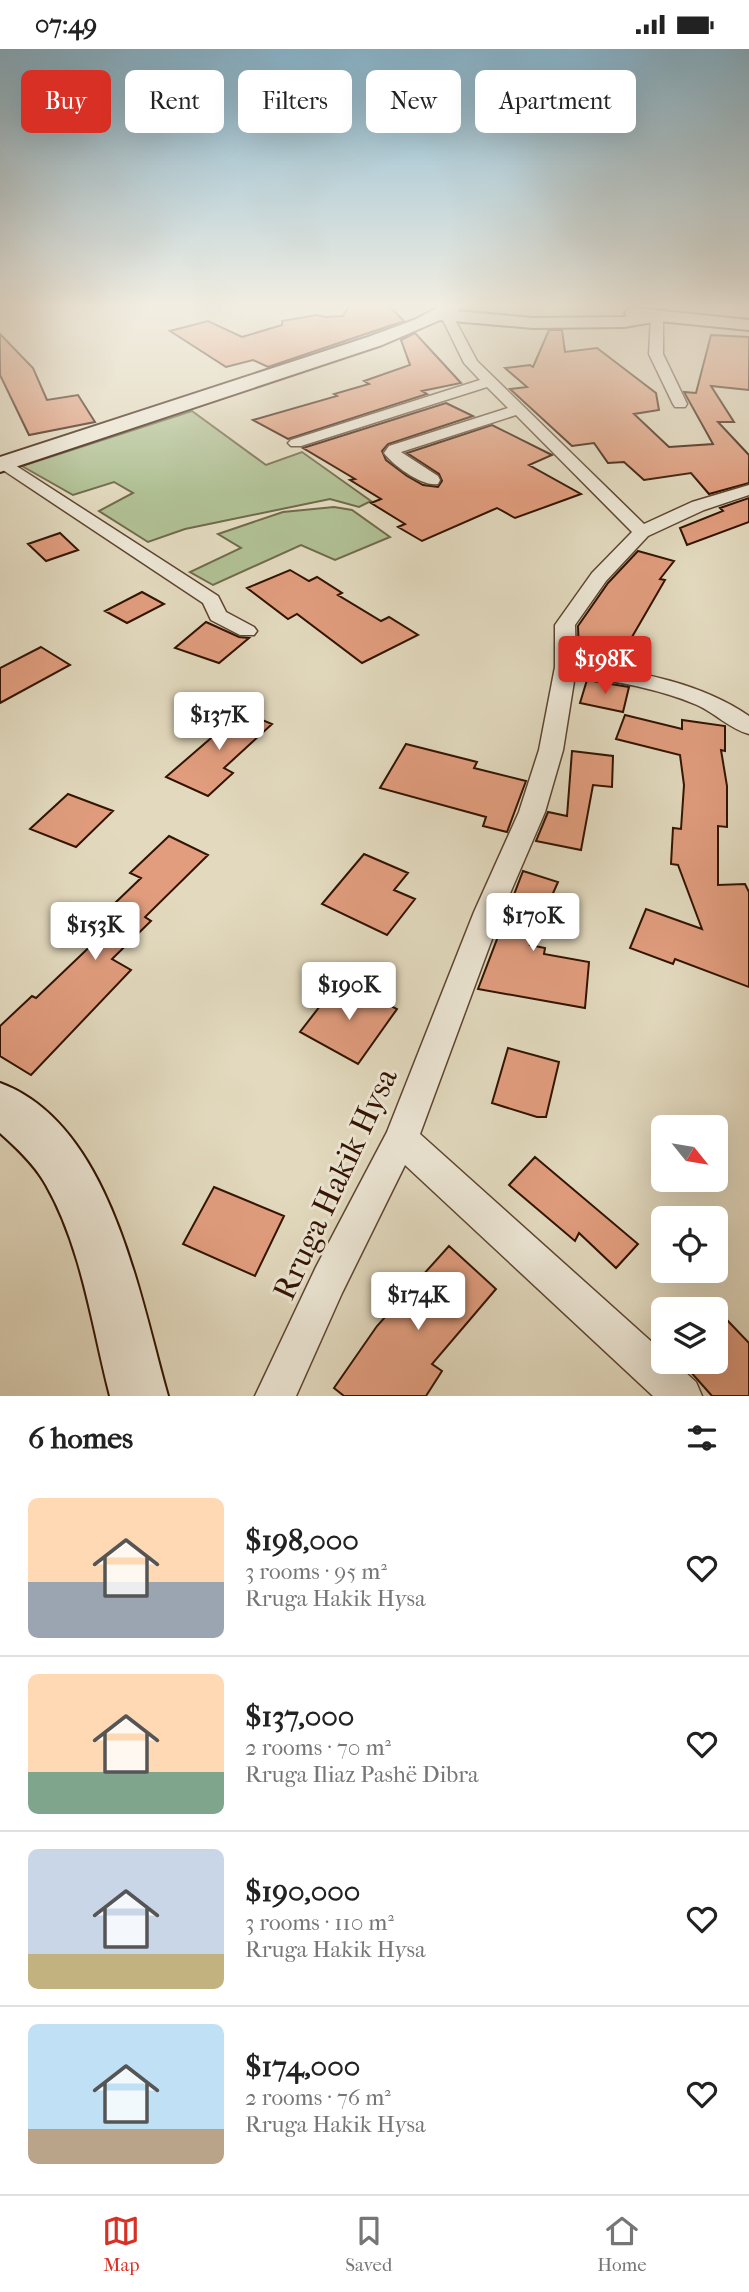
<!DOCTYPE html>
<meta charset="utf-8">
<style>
body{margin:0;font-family:"IM FELL French Canon",serif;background:#f2f2f2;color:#222;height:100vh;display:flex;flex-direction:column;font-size:26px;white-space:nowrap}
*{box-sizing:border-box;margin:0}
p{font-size:23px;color:#767676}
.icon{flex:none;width:38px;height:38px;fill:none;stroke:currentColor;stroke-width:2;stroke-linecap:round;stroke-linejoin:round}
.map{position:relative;height:1347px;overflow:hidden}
.details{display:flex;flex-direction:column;background:#fff;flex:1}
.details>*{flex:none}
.banner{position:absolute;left:21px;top:21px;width:707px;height:63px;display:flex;gap:14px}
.needle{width:46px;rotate:120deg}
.fabs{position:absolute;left:651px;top:1066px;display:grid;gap:14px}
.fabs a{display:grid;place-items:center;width:77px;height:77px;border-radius:10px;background:#fff;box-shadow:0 7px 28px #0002;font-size:35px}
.price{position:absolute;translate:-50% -60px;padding:0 16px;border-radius:7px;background:#fff;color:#222;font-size:23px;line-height:46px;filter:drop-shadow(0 2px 4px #0008)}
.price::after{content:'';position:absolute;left:50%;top:42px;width:21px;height:16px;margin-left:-10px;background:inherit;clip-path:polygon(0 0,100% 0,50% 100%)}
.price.active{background:#d93025;color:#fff}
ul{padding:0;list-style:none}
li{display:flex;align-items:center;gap:21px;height:175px;padding:0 28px}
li+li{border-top:2px solid #e0e0e0}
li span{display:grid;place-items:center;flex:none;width:196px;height:140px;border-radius:10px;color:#555}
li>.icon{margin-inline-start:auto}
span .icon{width:84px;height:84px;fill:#fffc;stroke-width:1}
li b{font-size:30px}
h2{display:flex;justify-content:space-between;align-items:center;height:84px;padding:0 28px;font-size:30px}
.chip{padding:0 24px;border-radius:10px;background:#fff;box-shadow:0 7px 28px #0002;font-size:24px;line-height:63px}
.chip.active{background:#d93025;color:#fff}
.status{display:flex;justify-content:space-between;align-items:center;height:49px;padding:0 35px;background:#fff;direction:ltr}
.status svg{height:19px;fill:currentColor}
.tab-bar{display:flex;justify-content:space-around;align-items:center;height:98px;border-top:2px solid #e0e0e0;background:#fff;font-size:19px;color:#767676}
.tab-bar a{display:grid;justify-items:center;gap:4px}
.tab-bar .active{color:#d93025}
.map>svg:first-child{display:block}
.green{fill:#b0c094;stroke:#716a4a;stroke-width:2}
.building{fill:#e19d7e;stroke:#321300;stroke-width:2}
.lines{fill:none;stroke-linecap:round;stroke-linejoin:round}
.street-casing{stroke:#5e4430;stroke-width:3}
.secondary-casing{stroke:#321300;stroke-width:4}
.street{fill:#ece6d5;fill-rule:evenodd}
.secondary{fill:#ece6d5;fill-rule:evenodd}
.labels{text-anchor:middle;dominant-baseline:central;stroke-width:6;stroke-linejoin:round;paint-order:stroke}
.near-street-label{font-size:32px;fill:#321300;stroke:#ece6d5}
</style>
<div class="status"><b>07:49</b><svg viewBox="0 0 49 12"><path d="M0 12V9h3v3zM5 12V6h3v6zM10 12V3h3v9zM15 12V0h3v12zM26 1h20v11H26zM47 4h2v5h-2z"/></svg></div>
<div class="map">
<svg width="749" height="1347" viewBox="0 0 749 1347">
<rect width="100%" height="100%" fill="#e2d9be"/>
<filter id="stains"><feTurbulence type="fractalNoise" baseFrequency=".00286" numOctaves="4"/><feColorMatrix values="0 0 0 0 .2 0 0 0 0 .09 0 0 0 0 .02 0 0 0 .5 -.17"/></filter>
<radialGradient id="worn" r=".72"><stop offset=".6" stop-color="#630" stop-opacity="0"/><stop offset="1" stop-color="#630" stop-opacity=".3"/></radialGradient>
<path class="green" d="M192 362 266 416 302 403 371 452 359 458 330 450 185 480 148 493 99 462 133 444 114 433 73 446 22 417Z
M334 458 352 461 390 488 335 511 301 496 213 536 190 523 241 499 218 485 283 463Z"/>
<path class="building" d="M350 255H387L404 272 268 318 253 311 226 318 170 282 208 272 242 288 282 276V272L317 266 325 268 343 267Z
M549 281H562L565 303 597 299 656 344 659 361 634 365 669 398 713 395 684 343 696 344 711 286 749 288V341L711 337 734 373H718L749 406V434L709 445 691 424 644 431 624 413 608 414 594 394 572 397 510 340 527 338 505 319 530 316 533 318Z
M415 284 461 334 422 342 427 345 288 390 253 371 337 347 334 345 369 335 364 332 410 316 401 291Z
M0 285 33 319 47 351 78 346 95 373 29 386 0 326Z
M446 354 473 367 388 395 382 402 386 411 407 427 423 436 438 438 442 432 439 425 407 404 492 376 552 406 529 416 581 445 515 469 497 459 422 492 398 478 405 475 371 454 381 450 350 431 355 430 303 399Z
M749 449V473L687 496 680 479 723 462 720 459Z
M60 484 78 501 46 512 28 495Z
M638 502 674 512 660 530 665 531 632 588 649 590V613L636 611 633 620 592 613 594 608 579 609 578 577 608 534Z
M290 521 309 532 317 528 342 544 338 546 381 572 389 568 418 586 362 614 297 565 288 570 247 539Z
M142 543 164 555 127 574 105 562Z
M206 573 239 588 249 589 219 614 175 599Z
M41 598 70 616 0 654V619Z
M587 631 629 638 623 663 580 654Z
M231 658 272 675 224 719 233 724 208 747 166 728 218 683 208 679Z
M625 666 682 680V671L725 677V702L721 701 727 737V778L718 777V836L745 835 749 843V938L675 910 673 915 630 899 646 860 702 880 678 816 671 815 673 779 681 780 684 736 680 706 616 690Z
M406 695 477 713 474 719 526 732 507 783 483 777 486 768 380 739Z
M572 702 613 707 612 738 593 736 581 801 536 792 548 763 567 767Z
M68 745 113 762 76 798 30 780Z
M169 787 208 806 145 868 151 872 112 910 131 921 31 1026 0 1007V977L32 947 36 949 101 887 88 880 141 829 130 824Z
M364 805 408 824 394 841 415 850 387 886 322 855Z
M523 822 558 833 530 896 545 899 544 905 589 913 585 959 478 940Z
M340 931 397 960 358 1015 300 983Z
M508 999 559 1013 546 1068H537L492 1054Z
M535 1108 638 1195 616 1219 579 1184 575 1192 509 1136Z
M214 1138 284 1167 255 1227 183 1195Z
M449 1197 496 1240 432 1315 442 1322 426 1347H344L334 1339 377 1277Z
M727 1271 749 1294V1347H712L681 1312H716V1282Z"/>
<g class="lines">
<defs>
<path id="street" d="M447 263 453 267 477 312 644 475 692 453 749 436V446L704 461 648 487 606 532 575 576 576 613C636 623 698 632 749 667V685C730 680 715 664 697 656 658 639 617 633 575 626L563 701 545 763 502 863 420 1085 663 1303V1312H673L696 1333 702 1347H653L405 1116 342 1244 296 1347H255L316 1218 387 1083 474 863 519 763 539 701 555 618V576L592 524 632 483 516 366 401 403 438 427 440 431 438 435C422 438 393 416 384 404L389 397 508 359 487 338 301 397H291L288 394 291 391 480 331 464 314 441 267Z
M657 263 663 267V305L687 355 685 358H675L673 355 649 305 651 267Z
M4 409 218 547 226 563 254 578 257 582 254 586H240L211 571 203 554 0 419V410Z"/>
<path id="secondary" d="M445 255H465L457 262 533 269 624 268 627 267 625 264 628 260 634 259 749 271V281L659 272 624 278 533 279 440 271 382 296 0 423V408L368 288 414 271Z
M0 1034C111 1075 139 1246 168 1347H110C92 1278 82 1199 46 1136 35 1116 17 1099 0 1084Z"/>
</defs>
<use href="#street" class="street-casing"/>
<use href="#secondary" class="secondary-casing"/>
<use href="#street" class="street"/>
<use href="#secondary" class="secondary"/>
</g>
<linearGradient id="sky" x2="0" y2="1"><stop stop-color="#87b7d0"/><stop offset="0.58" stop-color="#f2eee2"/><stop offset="1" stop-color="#f2eee2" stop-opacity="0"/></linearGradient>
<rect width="749" height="443" fill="url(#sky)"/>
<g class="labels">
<g class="near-street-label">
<text transform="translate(335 1135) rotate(-65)">Rruga Hakik Hysa</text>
</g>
</g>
<rect width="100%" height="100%" filter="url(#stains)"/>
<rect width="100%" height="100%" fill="url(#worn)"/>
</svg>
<div class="fabs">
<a><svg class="needle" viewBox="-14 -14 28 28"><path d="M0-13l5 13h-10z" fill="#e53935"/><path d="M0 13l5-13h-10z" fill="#767676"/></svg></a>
<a><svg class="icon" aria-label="locate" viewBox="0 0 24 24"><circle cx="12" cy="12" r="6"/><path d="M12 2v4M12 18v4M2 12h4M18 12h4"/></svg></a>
<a><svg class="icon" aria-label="layers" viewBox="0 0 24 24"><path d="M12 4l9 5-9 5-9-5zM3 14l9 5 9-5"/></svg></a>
</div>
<b class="price active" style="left:605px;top:647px">$198K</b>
<b class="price" style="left:219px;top:703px">$137K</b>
<b class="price" style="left:533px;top:904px">$170K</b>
<b class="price" style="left:95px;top:913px">$153K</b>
<b class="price" style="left:349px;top:973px">$190K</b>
<b class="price" style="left:418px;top:1283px">$174K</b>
<div class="banner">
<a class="chip active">Buy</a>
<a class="chip">Rent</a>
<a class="chip">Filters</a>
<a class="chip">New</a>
<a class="chip">Apartment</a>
</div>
</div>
<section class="details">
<h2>6 homes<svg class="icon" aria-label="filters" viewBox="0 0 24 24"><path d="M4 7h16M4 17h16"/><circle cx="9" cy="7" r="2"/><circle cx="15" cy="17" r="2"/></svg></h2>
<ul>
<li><span style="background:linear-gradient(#ffd9b3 60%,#9aa5b1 0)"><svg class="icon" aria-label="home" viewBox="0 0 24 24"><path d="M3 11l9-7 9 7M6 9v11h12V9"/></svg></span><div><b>$198,000</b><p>3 rooms · 95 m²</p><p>Rruga Hakik Hysa</p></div><svg class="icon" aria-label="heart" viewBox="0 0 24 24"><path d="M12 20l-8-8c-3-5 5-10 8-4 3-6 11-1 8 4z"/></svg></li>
<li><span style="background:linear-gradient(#ffd9b3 70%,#7fa58c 0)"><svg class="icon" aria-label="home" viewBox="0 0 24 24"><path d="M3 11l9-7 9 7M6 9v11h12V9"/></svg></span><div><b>$137,000</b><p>2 rooms · 70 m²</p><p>Rruga Iliaz Pashë Dibra</p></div><svg class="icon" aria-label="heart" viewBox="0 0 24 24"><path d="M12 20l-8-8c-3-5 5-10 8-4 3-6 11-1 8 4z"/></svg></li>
<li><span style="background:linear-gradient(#c9d6e8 75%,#c2b280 0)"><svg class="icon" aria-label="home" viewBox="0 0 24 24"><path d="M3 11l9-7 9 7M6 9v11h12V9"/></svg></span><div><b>$190,000</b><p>3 rooms · 110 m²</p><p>Rruga Hakik Hysa</p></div><svg class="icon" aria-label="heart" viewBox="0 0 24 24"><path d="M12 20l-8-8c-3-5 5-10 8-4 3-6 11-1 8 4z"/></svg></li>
<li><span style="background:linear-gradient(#bfe0f5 75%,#b9a48a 0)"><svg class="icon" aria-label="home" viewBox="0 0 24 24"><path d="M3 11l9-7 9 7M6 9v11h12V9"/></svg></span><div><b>$174,000</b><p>2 rooms · 76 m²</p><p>Rruga Hakik Hysa</p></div><svg class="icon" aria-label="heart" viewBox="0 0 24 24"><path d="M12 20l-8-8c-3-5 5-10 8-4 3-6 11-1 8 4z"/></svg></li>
</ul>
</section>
<nav class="tab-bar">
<a class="active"><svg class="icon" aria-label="map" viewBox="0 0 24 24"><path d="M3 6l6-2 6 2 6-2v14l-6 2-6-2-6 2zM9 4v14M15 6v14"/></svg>Map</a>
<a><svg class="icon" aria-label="saved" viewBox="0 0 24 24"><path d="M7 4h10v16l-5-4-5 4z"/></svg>Saved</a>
<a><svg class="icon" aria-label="home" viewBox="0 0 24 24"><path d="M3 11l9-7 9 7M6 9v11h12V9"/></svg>Home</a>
</nav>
